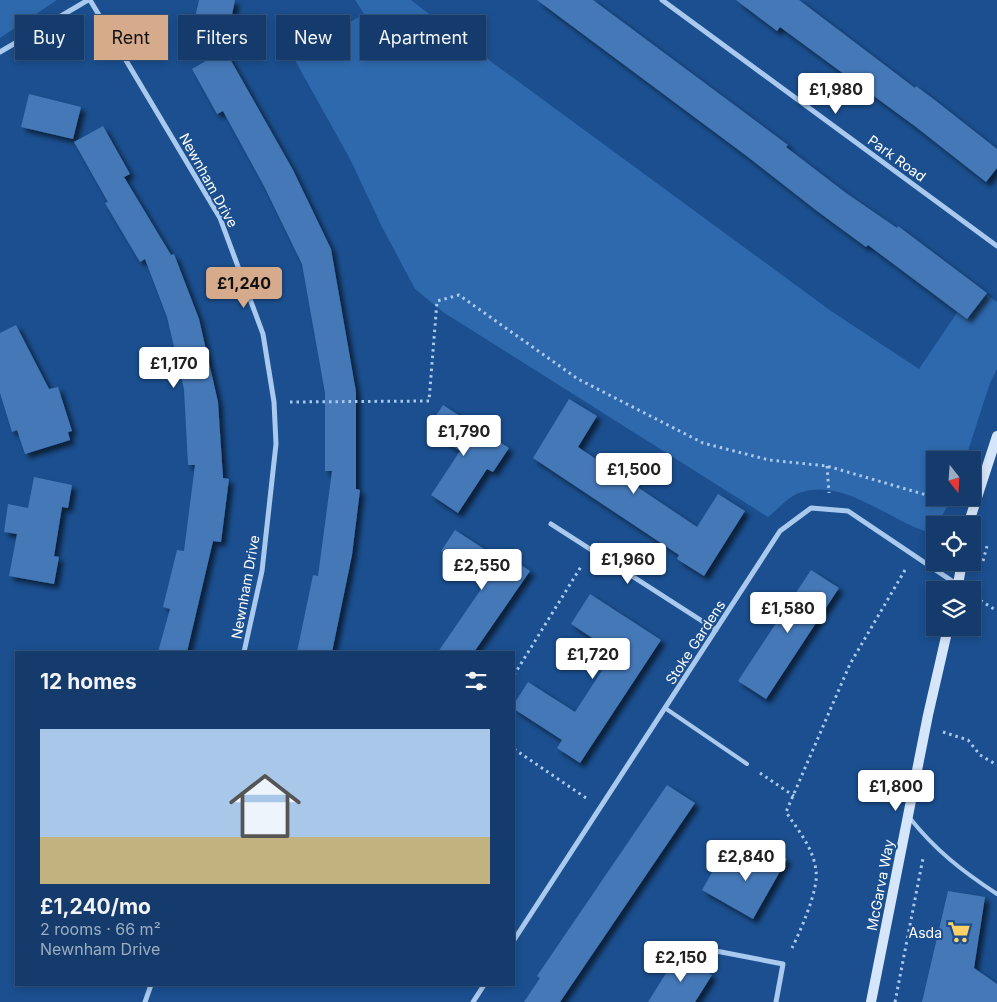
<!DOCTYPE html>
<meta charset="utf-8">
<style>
body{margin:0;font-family:Inter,sans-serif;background:#1d4271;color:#f1f3f6;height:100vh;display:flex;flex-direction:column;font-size:19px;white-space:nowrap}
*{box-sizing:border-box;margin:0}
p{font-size:16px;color:#9dadc1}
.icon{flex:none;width:28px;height:28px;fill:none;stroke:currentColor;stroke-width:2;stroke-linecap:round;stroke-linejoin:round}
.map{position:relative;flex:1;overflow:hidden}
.side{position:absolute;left:15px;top:651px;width:500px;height:335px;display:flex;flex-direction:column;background:#143b6b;border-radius:0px;box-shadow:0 2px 8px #0003,0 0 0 1px #33557e}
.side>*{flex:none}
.hud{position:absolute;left:15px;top:15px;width:500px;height:45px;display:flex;gap:10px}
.needle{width:32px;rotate:163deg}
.tools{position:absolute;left:926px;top:451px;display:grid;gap:10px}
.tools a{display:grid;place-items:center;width:55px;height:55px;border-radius:0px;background:#143b6b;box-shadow:0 2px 8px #0003,0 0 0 1px #33557e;font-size:25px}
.price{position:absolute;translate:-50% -42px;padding:0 11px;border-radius:5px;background:#fff;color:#222;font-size:16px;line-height:32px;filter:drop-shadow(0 1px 2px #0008)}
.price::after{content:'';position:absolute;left:50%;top:30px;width:15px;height:11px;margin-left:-8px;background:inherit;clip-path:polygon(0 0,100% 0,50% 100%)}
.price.current{background:#d6ab8b;color:#111}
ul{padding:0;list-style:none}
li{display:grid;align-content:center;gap:10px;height:265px;padding:0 25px}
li+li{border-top:1px solid #33557e}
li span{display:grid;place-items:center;height:155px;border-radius:0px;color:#555}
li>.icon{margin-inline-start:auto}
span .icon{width:90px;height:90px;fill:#fffc;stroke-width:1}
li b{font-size:21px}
h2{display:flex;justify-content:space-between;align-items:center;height:60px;padding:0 25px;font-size:21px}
.tag{padding:0 18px;border-radius:0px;background:#143b6b;box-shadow:0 2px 8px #0003,0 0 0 1px #33557e;font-size:18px;line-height:45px}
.tag.current{background:#d6ab8b;color:#111}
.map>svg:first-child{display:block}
.green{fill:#2e69ad}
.building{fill:#4478b7;filter:url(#shadow)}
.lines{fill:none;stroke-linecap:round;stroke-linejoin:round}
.path{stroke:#a9c9ee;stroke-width:3;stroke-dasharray:2.5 4;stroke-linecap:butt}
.lane{stroke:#a9c9ee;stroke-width:4}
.street{stroke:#a9c9ee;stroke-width:5}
.secondary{stroke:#d6e6fa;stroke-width:10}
.labels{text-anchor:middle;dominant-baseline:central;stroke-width:4;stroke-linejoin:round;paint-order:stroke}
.street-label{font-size:14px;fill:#fff;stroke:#1b4f8f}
.poi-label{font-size:14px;fill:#fff;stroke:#1b4f8f;text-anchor:end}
</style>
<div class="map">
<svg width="997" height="1002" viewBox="0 0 997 1002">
<defs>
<filter id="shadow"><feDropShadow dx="4.5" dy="4.5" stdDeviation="2.5" flood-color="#0009"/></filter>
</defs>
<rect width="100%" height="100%" fill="#1b4f8f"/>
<path class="green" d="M0 0H57L0 38Z
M355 0H411L493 63 831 311 919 369 975 286 997 302V369L990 383 965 460H935V498H952L939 521 925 531C887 519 842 477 799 493 788 497 778 509 768 517L443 312 415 289 382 227 350 159 292 55 364 14Z"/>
<path class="building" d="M199 0H235L226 44 191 36Z
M537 0H593L788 145 786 147 846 193 897 228 898 226 987 293 967 319 868 245 866 247 817 211 748 157Z
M736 0H799L915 88 916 86 936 101 997 149V168L986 182 916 127 780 27 777 31Z
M225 50 293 170 331 249 356 392V489L360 490 352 555 332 652H297L313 575 318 576 332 471H325V393L302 264 264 186 223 111 217 114 192 69Z
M29 94 81 107 73 139 21 127Z
M103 126 130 174 124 177 171 255 174 254 199 319 218 402 223 478 229 479 221 542 213 541 187 652H158L170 609 163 607 177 550 184 551 195 465H188L184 389 167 317 145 259 140 262 105 203 108 202 74 142Z
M16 325 49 389 58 387 72 431 68 432 70 440 25 454 17 430 12 432 0 393V333Z
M569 399 597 416 578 447 697 527 718 494 745 511 704 576 677 559 679 555 533 458Z
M443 405 509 448 493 472 487 469 458 513 431 495 460 451 427 429Z
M34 477 72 485 68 508 62 507 54 556 59 557 54 584 9 576 17 534 4 532 8 504 28 508Z
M455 530 501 560 505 554 530 571 474 652H438L486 582 441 551Z
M811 570 839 588 766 699 738 681Z
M590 594 661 640 580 763 557 748 562 740 514 709V704L528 682 575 712 614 652 571 624Z
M667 785 695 803 560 1002H524L540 978 537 976Z
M761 844 787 859 753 919 702 890 719 860 744 874Z
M948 891 985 897 974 968 997 984V1002H922Z
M678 954 712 975 695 1002H648Z"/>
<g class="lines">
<path class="path" d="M290 402 429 401 437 301 459 295 578 379 703 443 769 460 827 466 954 503
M827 466 829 493
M983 561 987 546
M975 597 997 611
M514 675 582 565
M943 732 968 740 980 755 997 765
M514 749 586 798
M760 773 794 796
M792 948C800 932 819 889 816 871 814 849 798 830 786 812L850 664 905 570
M895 1002 923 858"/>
<path class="lane" d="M665 708 747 764
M909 817C935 850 962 871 997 894"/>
<path class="street" d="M90 0 220 218 263 334 274 402 276 444 262 571 244 652
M662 0 997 246
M0 52 88 0
M551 524 716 630
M514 940 780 531 811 508 848 511 958 585
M716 951 783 964 776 1002
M145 1002 151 985
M473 1002 484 985"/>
<path class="secondary" d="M968 525 997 436
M957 590 962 562
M871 1002 928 715 948 628"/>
</g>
<defs>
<symbol id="supermarket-bare" viewBox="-9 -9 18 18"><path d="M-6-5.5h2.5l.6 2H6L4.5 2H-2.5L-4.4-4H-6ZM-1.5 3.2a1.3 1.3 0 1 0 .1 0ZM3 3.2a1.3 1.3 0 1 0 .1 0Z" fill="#ffd166" stroke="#1b4f8f" stroke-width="2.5" paint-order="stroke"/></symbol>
</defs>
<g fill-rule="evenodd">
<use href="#supermarket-bare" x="943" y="916" width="32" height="32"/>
</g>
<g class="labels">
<g class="street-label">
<text transform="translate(897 158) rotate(36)">Park Road</text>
<text transform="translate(209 180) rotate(61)">Newnham Drive</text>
<text transform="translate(245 587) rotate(-80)">Newnham Drive</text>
<text transform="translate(695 642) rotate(-57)">Stoke Gardens</text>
<text transform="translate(880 885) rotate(-79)">McGarva Way</text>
</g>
<g class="poi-label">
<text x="942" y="932">Asda</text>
</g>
</g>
</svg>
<div class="tools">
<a><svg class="needle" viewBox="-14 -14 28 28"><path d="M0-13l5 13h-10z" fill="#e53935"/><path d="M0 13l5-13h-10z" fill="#9dadc1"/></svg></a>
<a><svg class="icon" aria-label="locate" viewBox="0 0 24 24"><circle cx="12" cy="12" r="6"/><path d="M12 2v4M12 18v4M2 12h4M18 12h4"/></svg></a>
<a><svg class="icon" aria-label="layers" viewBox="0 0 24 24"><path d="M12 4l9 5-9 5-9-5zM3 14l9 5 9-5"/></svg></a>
</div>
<b class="price" style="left:836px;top:115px">£1,980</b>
<b class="price current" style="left:244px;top:309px">£1,240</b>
<b class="price" style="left:174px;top:389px">£1,170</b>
<b class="price" style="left:464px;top:457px">£1,790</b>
<b class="price" style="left:634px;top:495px">£1,500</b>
<b class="price" style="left:628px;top:585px">£1,960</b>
<b class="price" style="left:482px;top:591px">£2,550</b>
<b class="price" style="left:788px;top:634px">£1,580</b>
<b class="price" style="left:593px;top:680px">£1,720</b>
<b class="price" style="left:896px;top:812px">£1,800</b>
<b class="price" style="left:746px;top:882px">£2,840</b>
<b class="price" style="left:681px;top:983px">£2,150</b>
<div class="hud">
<a class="tag">Buy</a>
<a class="tag current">Rent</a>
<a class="tag">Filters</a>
<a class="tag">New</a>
<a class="tag">Apartment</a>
</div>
<section class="side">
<h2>12 homes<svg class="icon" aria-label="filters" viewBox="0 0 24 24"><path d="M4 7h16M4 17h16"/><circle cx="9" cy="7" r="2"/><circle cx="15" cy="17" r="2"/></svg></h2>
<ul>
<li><span style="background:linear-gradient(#a9c7e8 70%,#c2b280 0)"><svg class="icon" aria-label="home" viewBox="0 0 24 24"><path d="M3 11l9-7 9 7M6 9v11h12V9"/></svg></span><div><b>£1,240/mo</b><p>2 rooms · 66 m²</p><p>Newnham Drive</p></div></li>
</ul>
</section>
</div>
